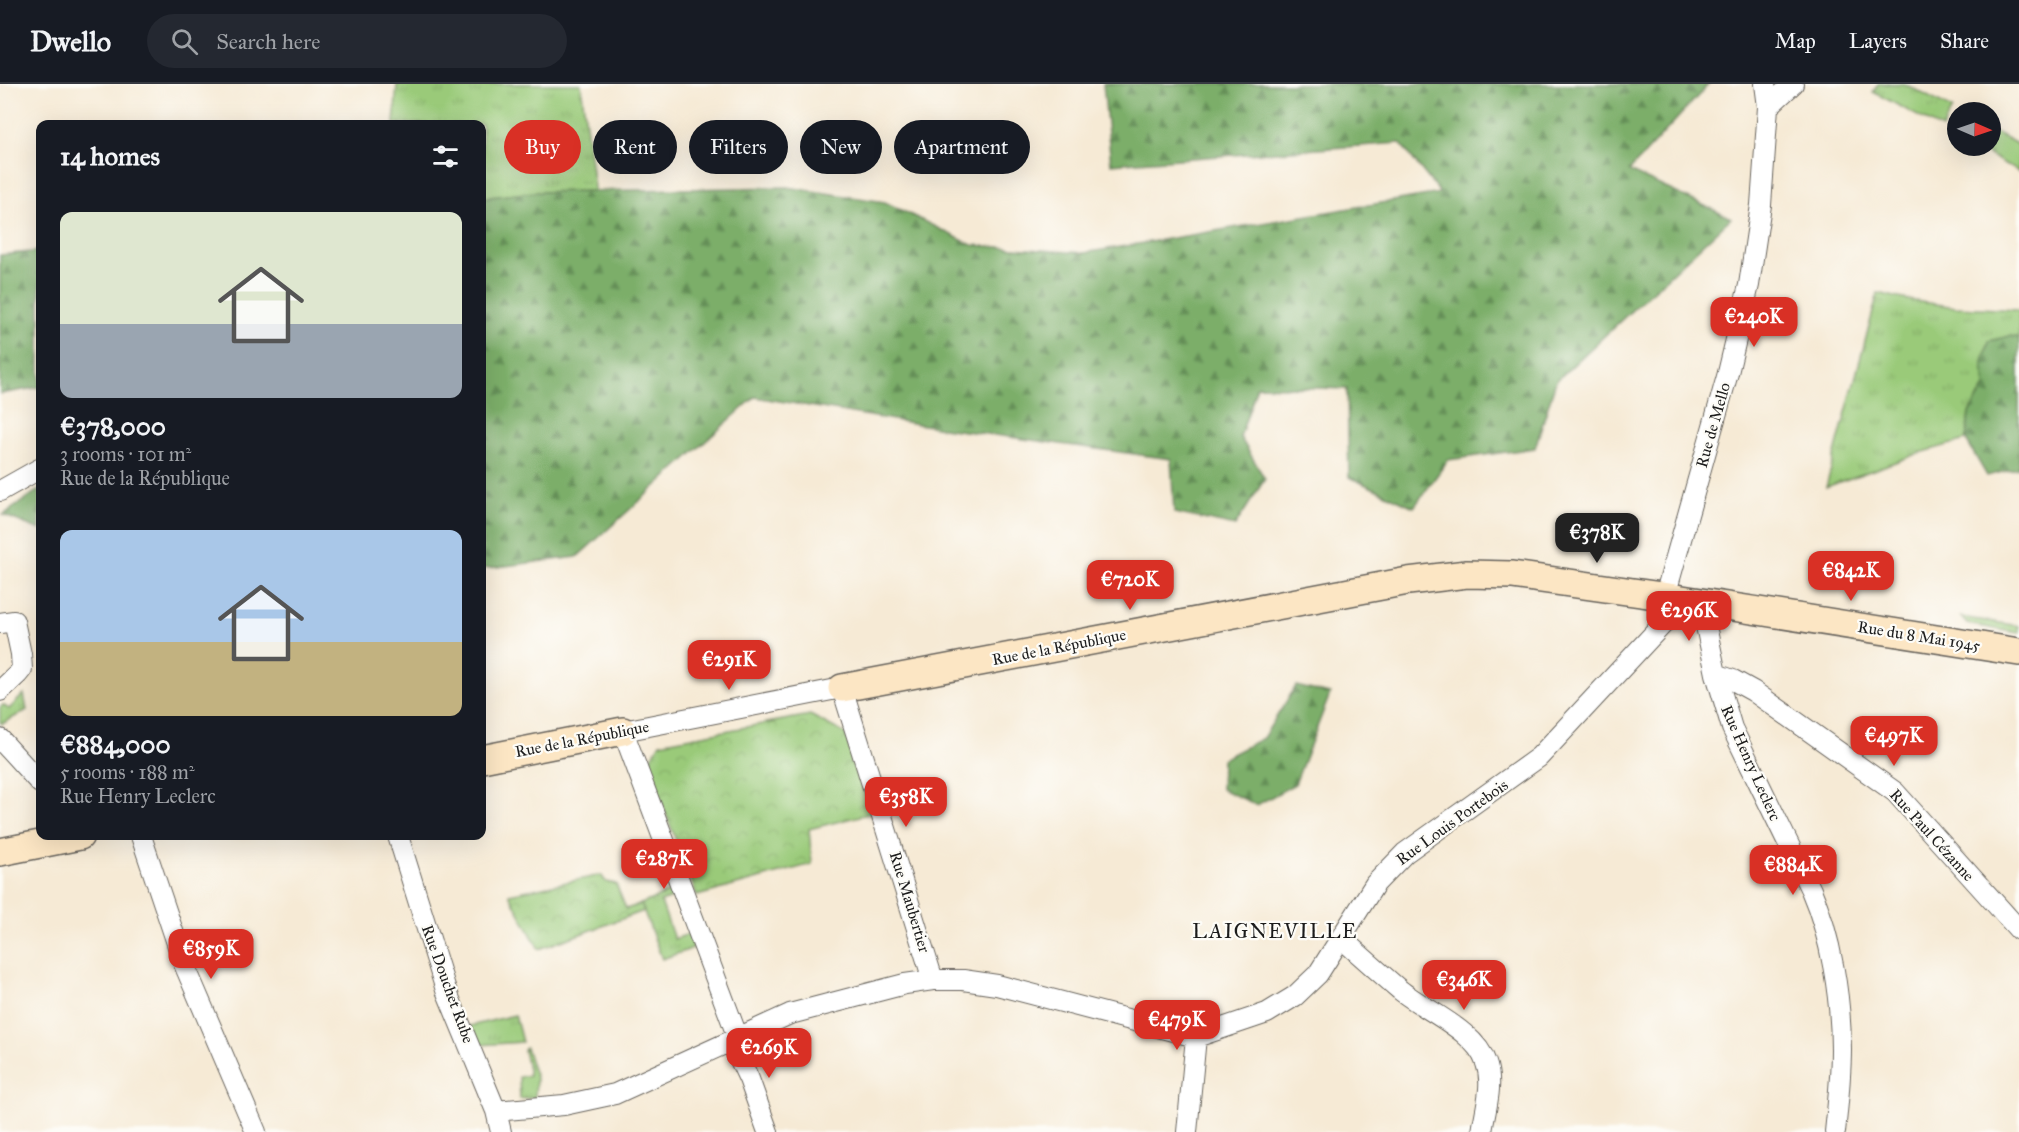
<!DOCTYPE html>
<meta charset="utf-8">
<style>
body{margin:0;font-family:"IM FELL Great Primer",serif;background:#242831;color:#f1f3f6;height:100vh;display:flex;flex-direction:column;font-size:22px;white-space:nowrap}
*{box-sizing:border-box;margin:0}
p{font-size:20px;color:#9ea1a6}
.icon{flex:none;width:33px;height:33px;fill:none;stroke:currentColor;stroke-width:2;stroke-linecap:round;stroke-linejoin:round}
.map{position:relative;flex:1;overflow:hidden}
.panel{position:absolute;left:36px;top:36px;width:450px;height:720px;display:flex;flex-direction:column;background:#171b24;border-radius:12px;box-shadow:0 6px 24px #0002}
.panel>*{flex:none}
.hud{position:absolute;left:504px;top:36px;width:570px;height:54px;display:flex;gap:12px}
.needle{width:39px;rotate:92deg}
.fabs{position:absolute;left:1947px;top:18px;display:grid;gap:12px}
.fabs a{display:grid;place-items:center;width:54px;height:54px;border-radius:50%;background:#171b24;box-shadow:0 6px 24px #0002;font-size:30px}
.price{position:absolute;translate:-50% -51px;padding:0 14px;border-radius:12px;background:#d93025;color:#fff;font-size:20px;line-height:39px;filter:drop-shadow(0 2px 3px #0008)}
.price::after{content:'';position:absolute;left:50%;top:36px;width:18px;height:14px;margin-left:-9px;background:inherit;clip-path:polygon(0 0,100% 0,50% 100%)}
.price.selected{background:#222;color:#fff}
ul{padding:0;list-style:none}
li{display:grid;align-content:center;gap:12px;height:318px;padding:0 24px}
li span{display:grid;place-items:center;height:186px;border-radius:12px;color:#555}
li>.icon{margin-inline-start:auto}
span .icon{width:108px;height:108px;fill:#fffc;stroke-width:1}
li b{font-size:26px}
h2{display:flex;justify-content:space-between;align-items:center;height:72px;padding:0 24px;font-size:26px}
.chip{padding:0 21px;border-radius:27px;background:#171b24;box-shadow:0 6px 24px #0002;font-size:21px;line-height:54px}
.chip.selected{background:#d93025;color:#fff}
header{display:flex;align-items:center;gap:36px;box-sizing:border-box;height:84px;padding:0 30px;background:#171b24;border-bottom:2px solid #363941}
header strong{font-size:28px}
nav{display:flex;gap:33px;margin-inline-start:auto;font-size:21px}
.search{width:420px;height:54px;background:#242831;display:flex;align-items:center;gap:15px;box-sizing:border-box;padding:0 21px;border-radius:33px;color:#9ea1a6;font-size:22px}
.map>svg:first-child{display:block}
.grass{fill:url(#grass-tufts);stroke:#5b734a;stroke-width:1.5}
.forest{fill:url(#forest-firs);stroke:#4c6542;stroke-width:1.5}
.park{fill:url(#park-crowns);stroke:#5b734a;stroke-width:1.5}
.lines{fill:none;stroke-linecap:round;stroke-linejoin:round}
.street-casing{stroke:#68645d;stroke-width:22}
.secondary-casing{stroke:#68645d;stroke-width:30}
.street{stroke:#fff;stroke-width:20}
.secondary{stroke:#fce6c4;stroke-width:27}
.labels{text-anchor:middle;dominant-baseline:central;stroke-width:4.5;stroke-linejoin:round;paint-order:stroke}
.street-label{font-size:16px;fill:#1c1c1c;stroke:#fdfcf7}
.quarter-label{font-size:20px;letter-spacing:1.5px;fill:#1c1c1c;stroke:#fdfcf7}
</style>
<header>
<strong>Dwello</strong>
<div class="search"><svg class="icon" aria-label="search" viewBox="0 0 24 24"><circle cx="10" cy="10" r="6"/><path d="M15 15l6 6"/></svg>Search here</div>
<nav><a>Map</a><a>Layers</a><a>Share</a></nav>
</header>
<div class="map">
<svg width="2019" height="1048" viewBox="0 0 2019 1048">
<defs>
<pattern id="grass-tufts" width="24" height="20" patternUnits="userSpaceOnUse" patternTransform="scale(1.5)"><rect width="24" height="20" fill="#9aca79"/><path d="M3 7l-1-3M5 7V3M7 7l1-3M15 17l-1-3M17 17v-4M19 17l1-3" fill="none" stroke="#84ad68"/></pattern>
<pattern id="forest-firs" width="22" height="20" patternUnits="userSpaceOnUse" patternTransform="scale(1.5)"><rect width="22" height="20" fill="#7bae69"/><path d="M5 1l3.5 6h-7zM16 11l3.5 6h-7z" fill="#648d56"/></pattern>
<pattern id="park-crowns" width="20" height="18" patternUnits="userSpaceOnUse" patternTransform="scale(1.5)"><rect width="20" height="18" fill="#9aca79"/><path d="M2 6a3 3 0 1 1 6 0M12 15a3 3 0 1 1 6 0" fill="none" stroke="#84ad68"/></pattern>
</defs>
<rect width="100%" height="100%" fill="#fdfcf7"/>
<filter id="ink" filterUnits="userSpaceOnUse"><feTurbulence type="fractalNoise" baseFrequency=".0167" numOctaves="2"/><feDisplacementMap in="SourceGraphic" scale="12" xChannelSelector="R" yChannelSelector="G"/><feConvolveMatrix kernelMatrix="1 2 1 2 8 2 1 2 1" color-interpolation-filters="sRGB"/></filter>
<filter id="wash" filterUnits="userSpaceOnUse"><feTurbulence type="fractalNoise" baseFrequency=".008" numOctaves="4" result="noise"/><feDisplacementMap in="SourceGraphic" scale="24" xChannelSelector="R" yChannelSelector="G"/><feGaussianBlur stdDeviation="1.35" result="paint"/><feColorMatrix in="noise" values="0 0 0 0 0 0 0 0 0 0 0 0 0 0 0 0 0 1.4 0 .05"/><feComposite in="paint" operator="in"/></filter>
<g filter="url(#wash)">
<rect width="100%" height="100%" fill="#f6ead5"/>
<path class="grass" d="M397 0H581L595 112 482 120V40H394Z
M1878 0H1905L1952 25 1942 45 1873 8Z
M1991 46 2019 61V88L1973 62H1990Z
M1878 209 1908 216 1956 223 2019 226V254L2010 252 1983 278 1985 303 1969 329 1966 356 1920 369 1826 403Z
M1961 533 2019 542V549L1967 540Z
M24 610 27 626 2 640 0 638V623L3 621 9 625Z
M672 807 675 813 661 818 674 855 689 850 694 864 662 875 641 820Z
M515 931 522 958 479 961 470 942Z
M526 964 536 994 535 1014 520 1015 519 993 529 991 524 966Z"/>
<path class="forest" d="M1103 0H1709L1629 87 1731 134 1556 297 1535 364 1448 376 1414 423 1349 393 1347 305 1257 302 1240 353 1265 395 1235 442 1174 429 1171 375 942 344 755 313 577 473 482 485V114L534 108 787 103 885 118 972 161 1084 169 1440 109 1400 59 1111 80Z
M40 167V303L0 310V171Z
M2010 252 2019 254V384L1987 392 1966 356 1969 329 1985 303 1983 278 1989 257Z
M40 405V446L3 431Z
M1296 602 1330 610 1295 700 1257 721 1221 705 1222 675 1263 654Z"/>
<path class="park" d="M810 631 846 650 872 729 809 745 812 780 697 812 647 680 660 659Z
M601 791 606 798 616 800 626 825 641 820 644 827 539 865 509 810Z"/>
</g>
<g filter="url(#ink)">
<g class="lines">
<defs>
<path id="street" d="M1765 0 1768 23
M0 407 39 385
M1665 512 1728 289 1749 201 1761 121 1768 23 1793 0
M1701 518 1716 590 1732 644 1811 806C1831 852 1841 914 1841 965 1841 993 1838 1020 1835 1048
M0 539 14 537 21 570 22 585 18 590 0 607
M1716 590 1733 596 1753 607 1895 708 2019 846
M0 655 40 699
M141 752 184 880 256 1048
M398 752 446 906 496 1027 501 1048
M1341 854C1360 871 1380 889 1400 906 1426 927 1476 947 1486 979 1494 1001 1485 1026 1482 1048
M738 954 623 647 842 604 933 896
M731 957 749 995 768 1048
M496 1027 564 1021 615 1010 790 930 905 900 933 896H963L997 901 1196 953 1267 929 1295 912 1318 890 1375 800 1405 769 1539 673 1662 541 1671 528 1676 514
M1187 1048 1196 953"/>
<path id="secondary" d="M842 604 1408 497 1467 490 1512 491 1676 514 2019 568
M482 675 623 647
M0 768 80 752"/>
</defs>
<use href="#street" class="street-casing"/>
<use href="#secondary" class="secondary-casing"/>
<use href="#street" class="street"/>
<use href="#secondary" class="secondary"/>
</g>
</g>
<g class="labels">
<g class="street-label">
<text transform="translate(1713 341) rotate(-74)">Rue de Mello</text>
<text transform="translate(1919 552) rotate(9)">Rue du 8 Mai 1945</text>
<text transform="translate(1059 563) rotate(-11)">Rue de la République</text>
<text transform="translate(582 655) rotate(-11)">Rue de la République</text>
<text transform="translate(1751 679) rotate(66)">Rue Henry Leclerc</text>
<text transform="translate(1452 738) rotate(-36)">Rue Louis Portebois</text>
<text transform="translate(1932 751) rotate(48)">Rue Paul Cézanne</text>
<text transform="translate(910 818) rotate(73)">Rue Maubertier</text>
<text transform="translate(448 900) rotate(70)">Rue Douchet Rube</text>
</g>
<g class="quarter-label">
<text x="1275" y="847">LAIGNEVILLE</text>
</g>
</g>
</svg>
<div class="fabs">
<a><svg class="needle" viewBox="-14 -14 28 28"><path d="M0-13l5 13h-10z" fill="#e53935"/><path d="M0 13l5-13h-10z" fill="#9ea1a6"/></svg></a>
</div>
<b class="price" style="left:1754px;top:264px">€240K</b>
<b class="price selected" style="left:1597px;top:480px">€378K</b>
<b class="price" style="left:1851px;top:518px">€842K</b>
<b class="price" style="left:1130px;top:527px">€720K</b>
<b class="price" style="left:1689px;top:558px">€296K</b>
<b class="price" style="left:729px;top:607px">€291K</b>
<b class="price" style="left:1894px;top:683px">€497K</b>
<b class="price" style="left:906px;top:744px">€358K</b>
<b class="price" style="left:664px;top:806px">€287K</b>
<b class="price" style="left:1793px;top:812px">€884K</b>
<b class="price" style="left:211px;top:896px">€859K</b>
<b class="price" style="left:1464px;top:927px">€346K</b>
<b class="price" style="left:1177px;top:967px">€479K</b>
<b class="price" style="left:769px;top:995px">€269K</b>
<div class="hud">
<a class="chip selected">Buy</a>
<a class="chip">Rent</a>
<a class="chip">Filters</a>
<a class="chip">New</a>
<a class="chip">Apartment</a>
</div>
<section class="panel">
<h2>14 homes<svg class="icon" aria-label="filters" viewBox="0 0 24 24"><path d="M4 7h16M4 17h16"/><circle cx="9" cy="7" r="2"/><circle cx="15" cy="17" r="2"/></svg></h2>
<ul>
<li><span style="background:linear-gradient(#dfe7d0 60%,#9aa5b1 0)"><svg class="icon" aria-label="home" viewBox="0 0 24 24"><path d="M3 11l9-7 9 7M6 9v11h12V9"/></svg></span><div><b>€378,000</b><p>3 rooms · 101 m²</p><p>Rue de la République</p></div></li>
<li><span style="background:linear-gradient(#a9c7e8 60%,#c2b280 0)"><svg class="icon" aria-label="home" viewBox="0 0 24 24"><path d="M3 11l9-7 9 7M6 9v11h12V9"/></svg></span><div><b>€884,000</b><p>5 rooms · 188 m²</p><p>Rue Henry Leclerc</p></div></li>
</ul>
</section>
</div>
